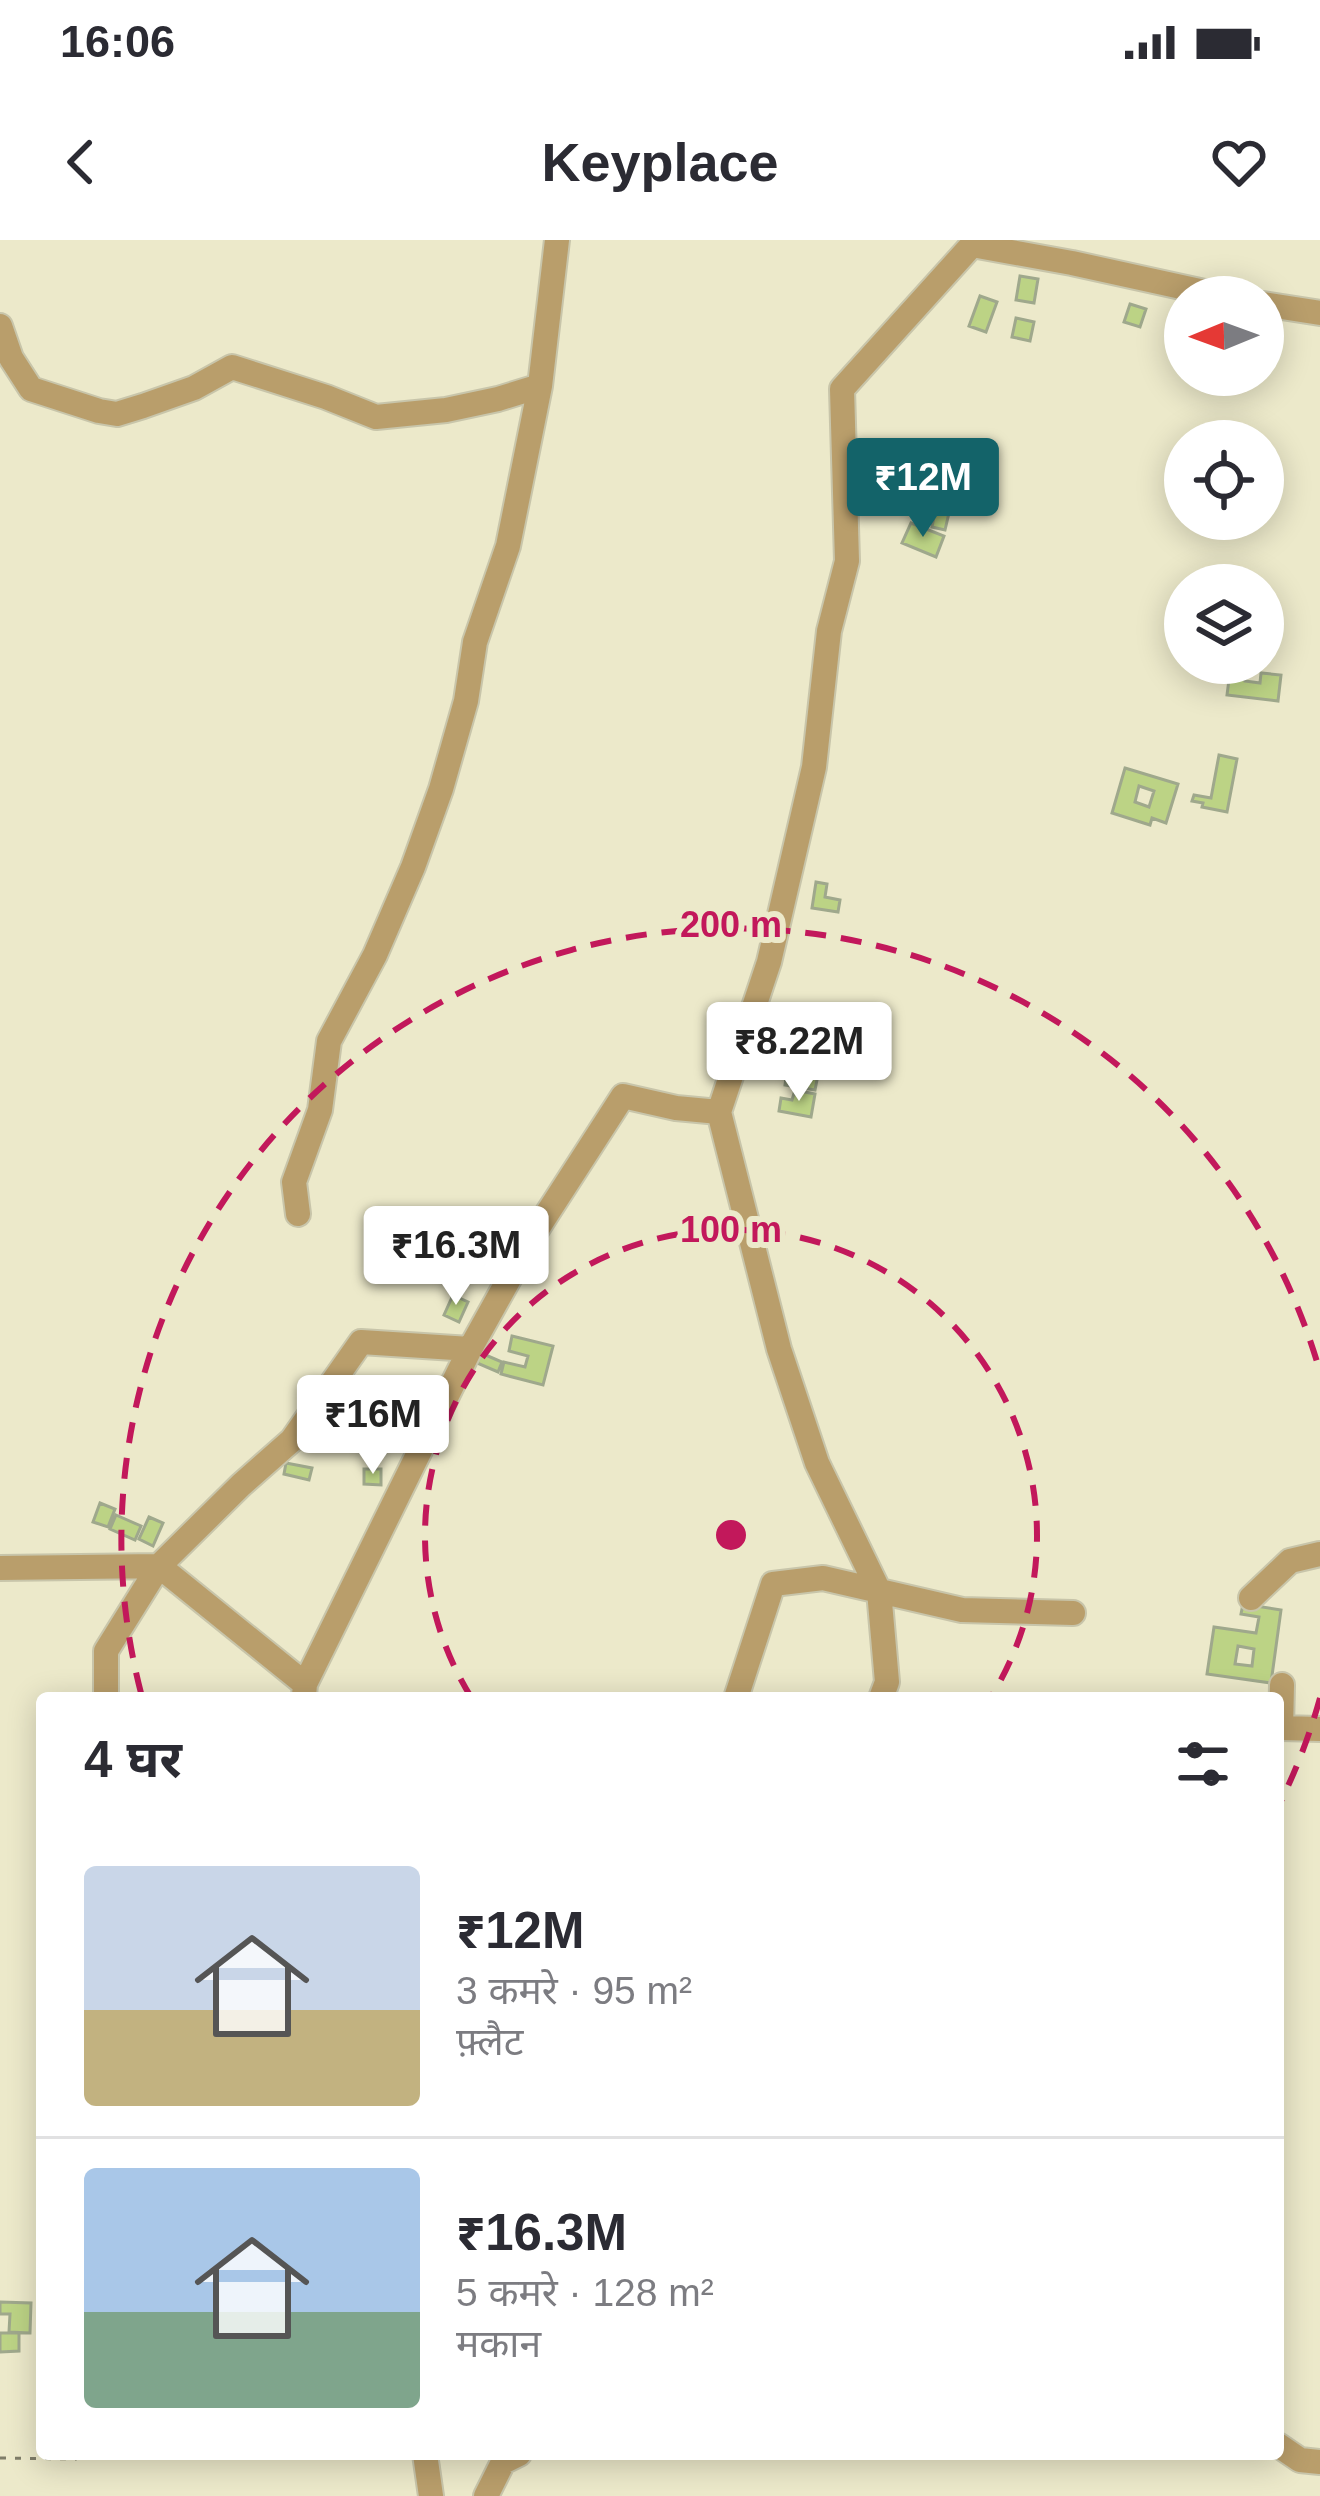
<!DOCTYPE html>
<html lang="hi">
<meta charset="utf-8">
<style>
body{margin:0;font-family:Arial,"Noto Sans Devanagari",sans-serif;background:#f7f7f7;color:#2b2b33;height:100vh;display:flex;flex-direction:column;font-size:45px;white-space:nowrap}
*{box-sizing:border-box;margin:0}
p{font-size:39px;color:#7c7c81}
.icon{flex:none;width:66px;height:66px;fill:none;stroke:currentColor;stroke-width:2;stroke-linecap:round;stroke-linejoin:round}
.map{position:relative;flex:1;overflow:hidden}
.sheet{position:absolute;left:36px;top:1452px;width:1248px;height:768px;display:flex;flex-direction:column;background:#fff;border-radius:12px;box-shadow:0 6px 30px #0003}
.sheet>*{flex:none}
.needle{width:78px;rotate:269deg}
.fabs{position:absolute;left:1164px;top:36px;display:grid;gap:24px}
.fabs a{display:grid;place-items:center;width:120px;height:120px;border-radius:50%;background:#fff;box-shadow:0 6px 30px #0003;font-size:60px}
.price{position:absolute;translate:-50% -102px;padding:0 27px;border-radius:12px;background:#fff;color:#222;font-size:39px;line-height:78px;filter:drop-shadow(0 3px 6px #0008)}
.price::after{content:'';position:absolute;left:50%;top:72px;width:36px;height:27px;margin-left:-18px;background:inherit;clip-path:polygon(0 0,100% 0,50% 100%)}
.price.selected{background:#136369;color:#fff}
ul{padding:0;list-style:none}
li{display:flex;align-items:center;gap:36px;height:300px;padding:0 48px}
li+li{border-top:3px solid #e1e1e2}
li span{display:grid;place-items:center;flex:none;width:336px;height:240px;border-radius:12px;color:#555}
li>.icon{margin-inline-start:auto}
span .icon{width:144px;height:144px;fill:#fffc;stroke-width:1}
li b{font-size:51px}
h2{display:flex;justify-content:space-between;align-items:center;height:144px;padding:0 48px;font-size:51px}
.status{display:flex;justify-content:space-between;align-items:center;height:84px;padding:0 60px;background:#fff;direction:ltr}
.status svg{height:33px;fill:currentColor}
header{display:flex;justify-content:space-between;align-items:center;height:156px;padding:0 48px;background:#fff;font-size:54px;font-weight:700}
.map>svg:first-child{display:block}
.building{fill:#bcd385;stroke:#9fa88c;stroke-width:3;fill-rule:evenodd}
.lines{fill:none;stroke-linecap:round;stroke-linejoin:round}
.street-casing{stroke:#c8c5aa;stroke-width:28}
.path{stroke:#7f7d69;stroke-width:3;stroke-dasharray:6 9;stroke-linecap:butt}
.street{stroke:#b99e6b;stroke-width:24}
.ring{fill:none;stroke:#c2185b;stroke-width:6;stroke-dasharray:21 15}
.centre{fill:#c2185b;stroke:#ece9ca;stroke-width:6}
.ring-label{font-size:36px;text-anchor:middle;font-weight:bold;fill:#c2185b;stroke:#ece9ca;stroke-width:12;stroke-linejoin:round;paint-order:stroke}
</style>
<div class="status"><b>16:06</b><svg viewBox="0 0 49 12"><path d="M0 12V9h3v3zM5 12V6h3v6zM10 12V3h3v9zM15 12V0h3v12zM26 1h20v11H26zM47 4h2v5h-2z"/></svg></div>
<header><svg class="icon" aria-label="back" viewBox="0 0 24 24"><path d="M15 5l-7 7 7 7"/></svg>Keyplace<svg class="icon" aria-label="heart" viewBox="0 0 24 24"><path d="M12 20l-8-8c-3-5 5-10 8-4 3-6 11-1 8 4z"/></svg></header>
<div class="map">
<svg width="1320" height="2256" viewBox="0 0 1320 2256">
<rect width="100%" height="100%" fill="#ece9ca"/>
<path class="building" d="M1020 36 1038 39 1034 63 1016 60Z
M980 56 997 62 986 92 969 86Z
M1130 64 1146 69 1140 87 1124 82Z
M1016 78 1034 82 1030 101 1012 97Z
M880 238 897 243 891 268 873 263Z
M910 245 953 256 945 290 932 287 936 267 917 262 914 273 904 271Z
M911 283 944 296 936 317 902 303Z
M1231 424 1247 425 1245 441 1260 443 1261 433 1281 435 1278 461 1227 455Z
M1219 515 1237 519 1227 572 1202 567 1203 563 1192 561 1194 555 1211 558Z
M1125 528 1178 544 1166 583 1152 578 1150 585 1112 573ZM1139 546 1154 551 1149 567 1135 562Z
M816 642 827 644 825 657 840 660 838 672 812 668Z
M787 830 818 835 815 850 785 845Z
M795 850 815 854 811 877 779 871 781 858 792 860Z
M478 980 499 985 492 1014 471 1009Z
M453 1055 468 1062 459 1082 444 1075Z
M512 1096 553 1106 543 1145 501 1134 504 1122 525 1127 528 1116 509 1111Z
M481 1113 502 1122 498 1132 477 1123Z
M286 1223 312 1228 309 1240 284 1234Z
M364 1229H381V1245L364 1244Z
M100 1263 115 1269 108 1287 93 1282Z
M116 1275 141 1286 135 1300 110 1289Z
M149 1277 163 1283 153 1306 139 1299Z
M1243 1364 1281 1370 1271 1443 1207 1434 1214 1387 1256 1393 1259 1377 1241 1374ZM1238 1406 1254 1409 1252 1426 1235 1424Z
M0 2062 31 2063 30 2093 9 2092 10 2074H0Z
M0 2093H19V2111L0 2112Z"/>
<g class="lines">
<defs>
<path id="street" d="M1263 64 1320 73
M0 86 11 118 31 149 99 171 117 174 143 166 194 148 232 127 326 157 376 177 446 170 498 159 540 146
M719 872 779 1109 817 1223 879 1351 887 1442 881 1458
M298 974 294 942 320 870 329 801 375 715 413 627 441 549 466 461 475 402 508 306 540 146 557 0
M0 1328 159 1326 241 1245 292 1200 361 1102 470 1109 534 994 623 856 676 868 719 872 769 722 814 527 829 391 847 321 842 149 972 5 1072 23 1227 57
M1251 1358 1290 1321 1320 1314
M305 1444 470 1109
M1282 1445 1281 1488 1320 1489
M106 1458V1411L159 1326 305 1444 304 1456
M736 1458 773 1344 823 1338 962 1370 1073 1373
M1278 2205 1300 2220 1320 2222
M425 2214 431 2256
M486 2256 503 2222 519 2214"/>
</defs>
<use href="#street" class="street-casing"/>
<path class="path" d="M0 2218 76 2219 78 2214"/>
<use href="#street" class="street"/>
</g>
<g class="ring">
<path d="M471 1457A306 306 0 1 1 991 1457"/>
<path d="M1320 1458A611 611 0 0 1 1280 1563M141 1453A611 611 0 0 1 1320 1132"/>
</g>
<circle cx="731" cy="1295" r="18" class="centre"/>
<g class="ring-label">
<text x="731" y="697">200 m</text>
<text x="731" y="1002">100 m</text>
</g>
</svg>
<div class="fabs">
<a><svg class="needle" viewBox="-14 -14 28 28"><path d="M0-13l5 13h-10z" fill="#e53935"/><path d="M0 13l5-13h-10z" fill="#7c7c81"/></svg></a>
<a><svg class="icon" aria-label="locate" viewBox="0 0 24 24"><circle cx="12" cy="12" r="6"/><path d="M12 2v4M12 18v4M2 12h4M18 12h4"/></svg></a>
<a><svg class="icon" aria-label="layers" viewBox="0 0 24 24"><path d="M12 4l9 5-9 5-9-5zM3 14l9 5 9-5"/></svg></a>
</div>
<b class="price selected" style="left:923px;top:300px">₹12M</b>
<b class="price" style="left:799px;top:864px">₹8.22M</b>
<b class="price" style="left:456px;top:1068px">₹16.3M</b>
<b class="price" style="left:373px;top:1237px">₹16M</b>
<section class="sheet">
<h2>4 घर<svg class="icon" aria-label="filters" viewBox="0 0 24 24"><path d="M4 7h16M4 17h16"/><circle cx="9" cy="7" r="2"/><circle cx="15" cy="17" r="2"/></svg></h2>
<ul>
<li><span style="background:linear-gradient(#c9d6e8 60%,#c2b280 0)"><svg class="icon" aria-label="home" viewBox="0 0 24 24"><path d="M3 11l9-7 9 7M6 9v11h12V9"/></svg></span><div><b>₹12M</b><p>3 कमरे · 95 m²</p><p>फ़्लैट</p></div></li>
<li><span style="background:linear-gradient(#a9c7e8 60%,#7fa58c 0)"><svg class="icon" aria-label="home" viewBox="0 0 24 24"><path d="M3 11l9-7 9 7M6 9v11h12V9"/></svg></span><div><b>₹16.3M</b><p>5 कमरे · 128 m²</p><p>मकान</p></div></li>
</ul>
</section>
</div>
